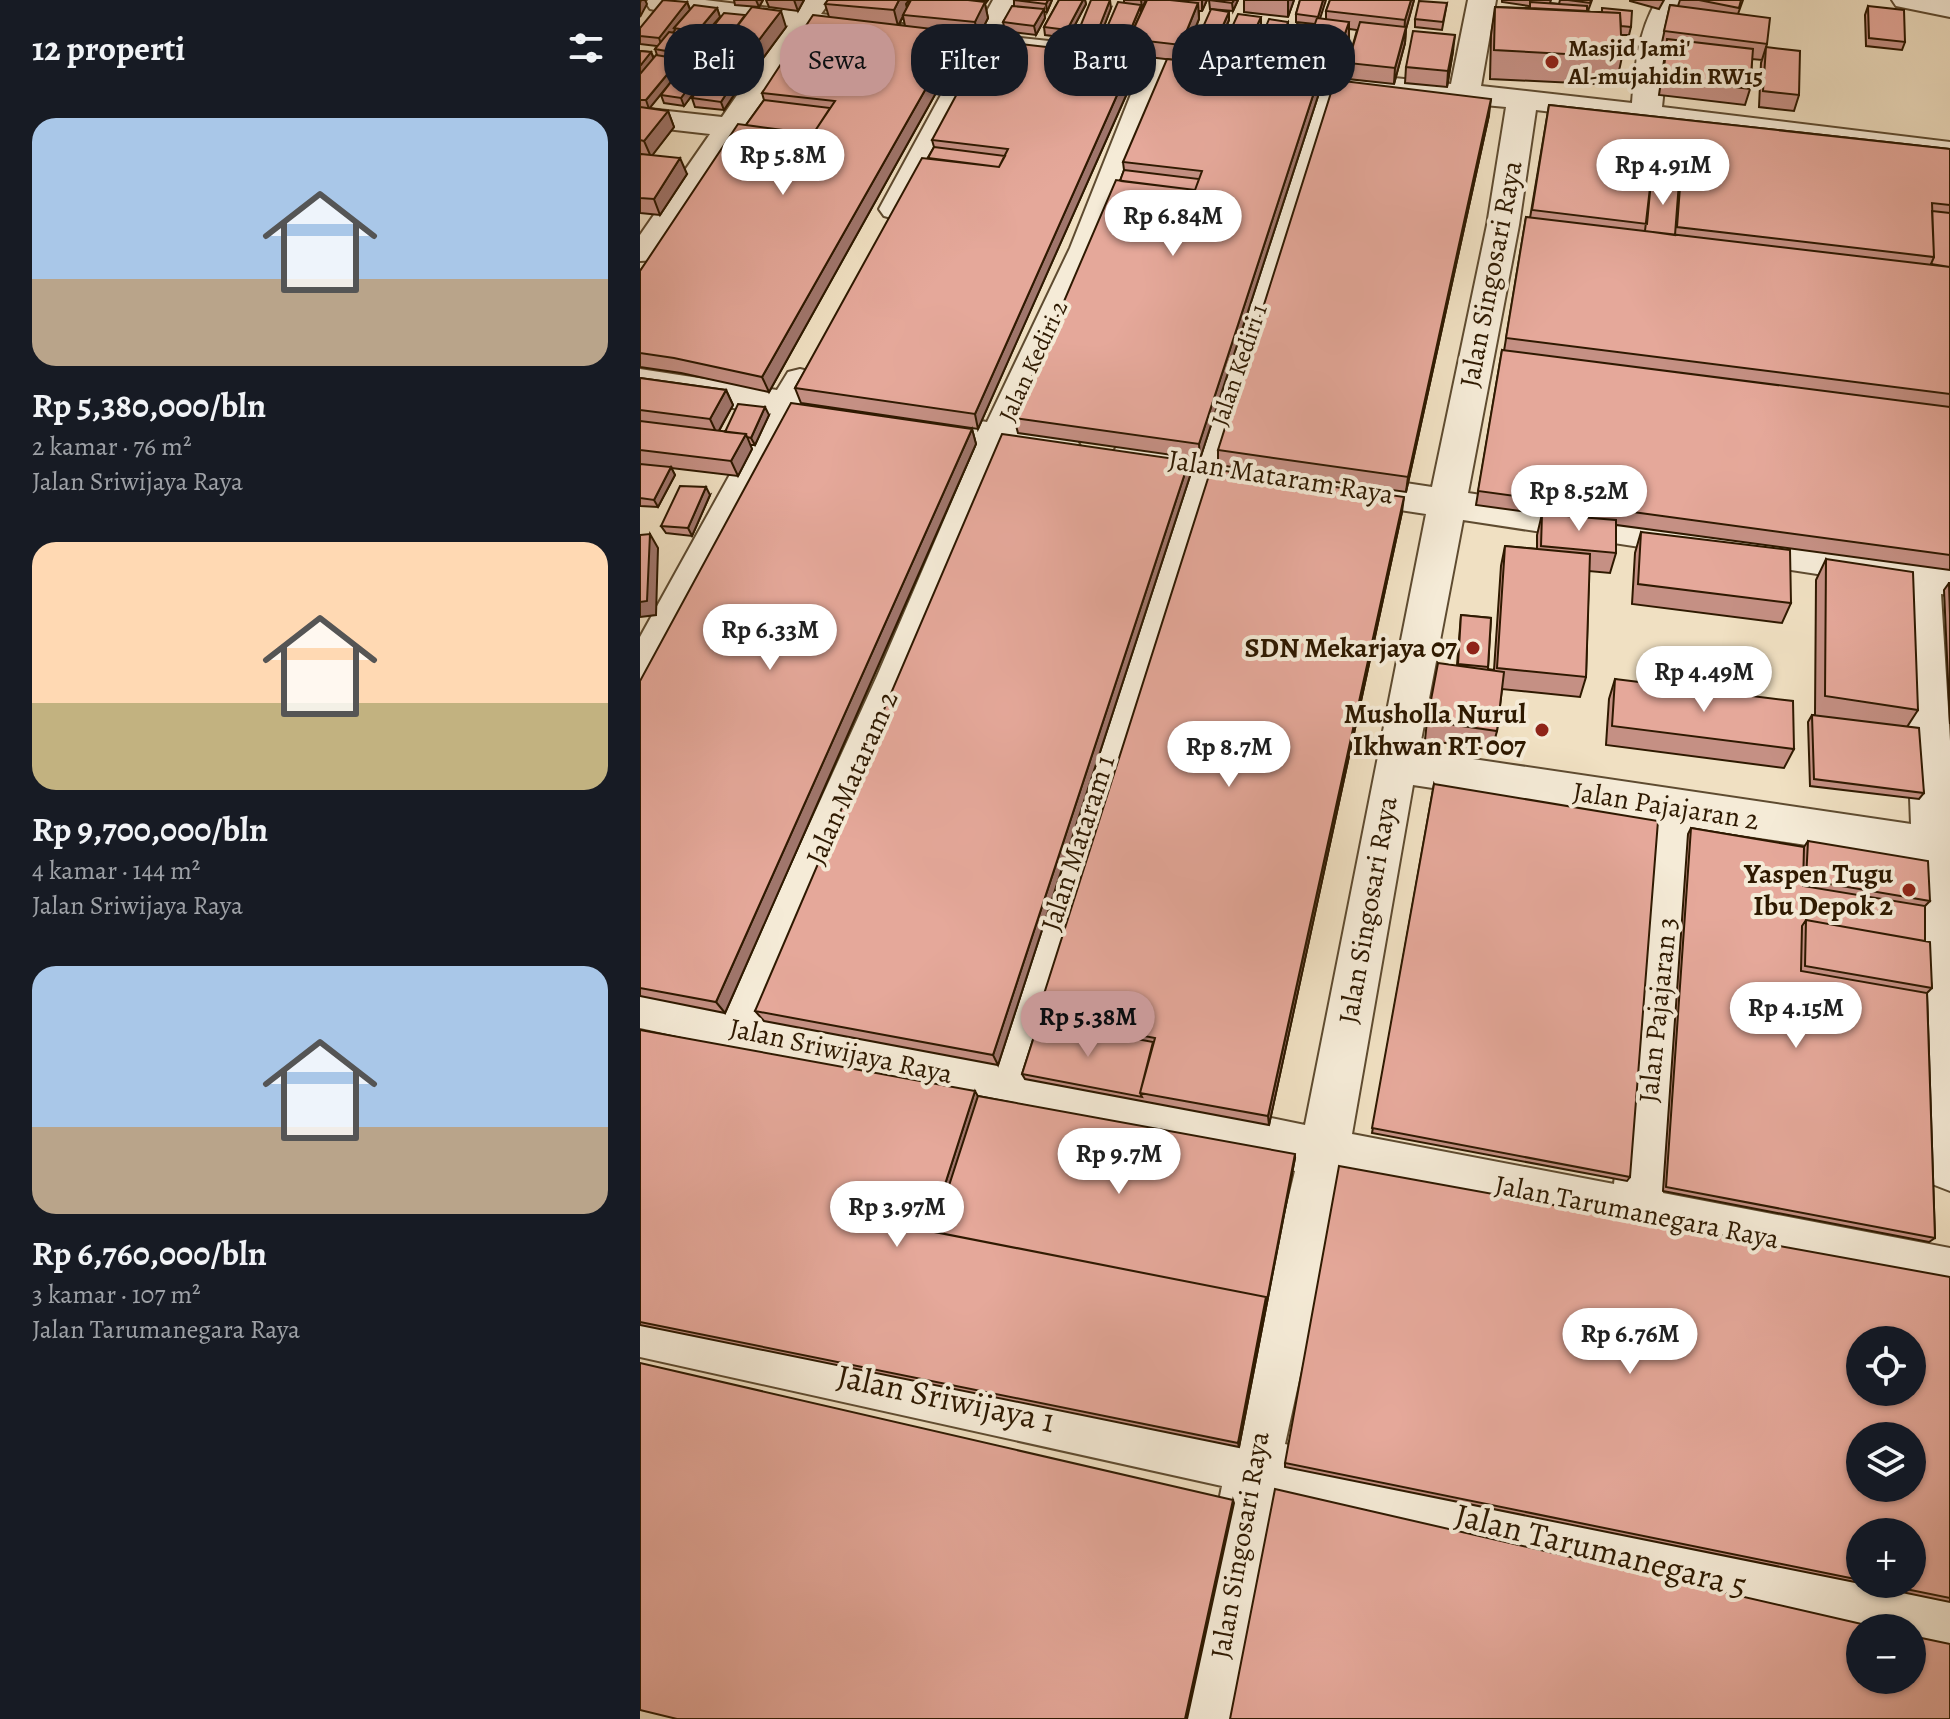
<!DOCTYPE html>
<html lang="id">
<meta charset="utf-8">
<style>
body{margin:0;font-family:Alegreya,serif;background:#242831;color:#f1f3f6;height:100vh;display:flex;flex-direction:column;font-size:30px;white-space:nowrap}
*{box-sizing:border-box;margin:0}
p{font-size:26px;color:#9ea1a6}
.icon{flex:none;width:44px;height:44px;fill:none;stroke:currentColor;stroke-width:2;stroke-linecap:round;stroke-linejoin:round}
.map{position:relative;flex:1;overflow:hidden}
.panel{display:flex;flex-direction:column;background:#171b24;width:640px}
.panel>*{flex:none}
.top-card{position:absolute;left:24px;top:24px;width:760px;height:72px;display:flex;gap:16px}
.tools{position:absolute;left:1206px;top:1326px;display:grid;gap:16px}
.tools a{display:grid;place-items:center;width:80px;height:80px;border-radius:50%;background:#171b24;box-shadow:0 2px 6px #0004;font-size:40px}
.price{position:absolute;translate:-50% -68px;padding:0 18px;border-radius:28px;background:#fff;color:#222;font-size:26px;line-height:52px;filter:drop-shadow(0 2px 4px #0008)}
.price::after{content:'';position:absolute;left:50%;top:48px;width:24px;height:18px;margin-left:-12px;background:inherit;clip-path:polygon(0 0,100% 0,50% 100%)}
.price.current{background:#c59692;color:#111}
ul{padding:0;list-style:none}
li{display:grid;align-content:center;gap:16px;height:424px;padding:0 32px}
li span{display:grid;place-items:center;height:248px;border-radius:24px;color:#555}
li>.icon{margin-inline-start:auto}
span .icon{width:144px;height:144px;fill:#fffc;stroke-width:1}
li b{font-size:34px}
h2{display:flex;justify-content:space-between;align-items:center;height:96px;padding:0 32px;font-size:34px}
.chip{padding:0 28px;border-radius:32px;background:#171b24;box-shadow:0 2px 6px #0004;font-size:28px;line-height:72px}
.chip.current{background:#c59692;color:#111}
main{display:flex;flex:1;min-height:0}
.map>svg:first-child{display:block}
.lines{fill:none;stroke-linecap:round;stroke-linejoin:round}
.minor-casing{stroke:#5e4b30;stroke-width:4}
.minor{fill:#f5ebd7;fill-rule:evenodd}
.wall{fill:#c59084;stroke:#2e1900;stroke-width:2;fill-rule:evenodd}
.shaded-wall{fill:#a0766c;stroke:#2e1900;stroke-width:2}
.building{fill:#e5a89a;stroke:#2e1900;stroke-width:2;fill-rule:evenodd}
.poi-dot{fill:#8f2418;stroke:#f5ebd7;stroke-width:3}
.labels{text-anchor:middle;dominant-baseline:central;stroke-width:8;stroke-linejoin:round;paint-order:stroke}
.far-poi-label{font-size:24px;font-weight:bold;fill:#2e1900;stroke:#f5ebd7;text-anchor:start}
.far-street-label{font-size:24px;fill:#2e1900;stroke:#f5ebd7}
.street-label{font-size:28px;fill:#2e1900;stroke:#f5ebd7}
.poi-label{font-size:28px;font-weight:bold;fill:#2e1900;stroke:#f5ebd7;text-anchor:end}
.near-street-label{font-size:34px;fill:#2e1900;stroke:#f5ebd7}
</style>
<main>
<section class="panel">
<h2>12 properti<svg class="icon" aria-label="filters" viewBox="0 0 24 24"><path d="M4 7h16M4 17h16"/><circle cx="9" cy="7" r="2"/><circle cx="15" cy="17" r="2"/></svg></h2>
<ul>
<li><span style="background:linear-gradient(#a9c7e8 65%,#b9a48a 0)"><svg class="icon" aria-label="home" viewBox="0 0 24 24"><path d="M3 11l9-7 9 7M6 9v11h12V9"/></svg></span><div><b>Rp 5,380,000/bln</b><p>2 kamar · 76 m²</p><p>Jalan Sriwijaya Raya</p></div></li>
<li><span style="background:linear-gradient(#ffd9b3 65%,#c2b280 0)"><svg class="icon" aria-label="home" viewBox="0 0 24 24"><path d="M3 11l9-7 9 7M6 9v11h12V9"/></svg></span><div><b>Rp 9,700,000/bln</b><p>4 kamar · 144 m²</p><p>Jalan Sriwijaya Raya</p></div></li>
<li><span style="background:linear-gradient(#a9c7e8 65%,#b9a48a 0)"><svg class="icon" aria-label="home" viewBox="0 0 24 24"><path d="M3 11l9-7 9 7M6 9v11h12V9"/></svg></span><div><b>Rp 6,760,000/bln</b><p>3 kamar · 107 m²</p><p>Jalan Tarumanegara Raya</p></div></li>
</ul>
</section>
<div class="map">
<svg width="1310" height="1719" viewBox="0 0 1310 1719">
<rect width="100%" height="100%" fill="#f0e0c2"/>
<filter id="stains"><feTurbulence type="fractalNoise" baseFrequency=".0025" numOctaves="4"/><feColorMatrix values="0 0 0 0 .2 0 0 0 0 .09 0 0 0 0 .02 0 0 0 .5 -.17"/></filter>
<radialGradient id="worn" r=".72"><stop offset=".6" stop-color="#630" stop-opacity="0"/><stop offset="1" stop-color="#630" stop-opacity=".3"/></radialGradient>
<g class="lines">
<defs>
<path id="minor" d="M8 0H65L155 11 163 0H191L181 14 335 33 353 0H381L362 36 811 84 828 0H856L841 86 992 103C995 67 998 32 1017 0H1045L1029 40 1022 107 1310 142V160L896 110 879 225 828 493 1310 565V595L1301 594 1310 741V1191L1292 1184 1285 1167 1273 861 1059 829 1023 1193 1310 1248V1300L703 1180 645 1444 1114 1559 1310 1601V1659L1272 1651V1628H1220V1640L1114 1617 635 1497 596 1719H536L582 1486 0 1357V1305L593 1433 655 1171 0 1028V986L88 1004 237 676 336 446 263 433 258 424 263 415 276 411 347 422 430 248 501 69 353 53 271 209 266 216 255 219 244 216 239 209 326 49 171 30 17 260 0 261V235L70 134 0 126V108L82 117 144 27 20 11 10 9 6 3ZM530 73 674 89 551 451 490 442 477 446 472 455 477 464 542 476 459 713 346 1058 131 1013 277 676 370 451 422 459 435 455 440 446 435 437 381 427 462 248ZM703 92 866 107 847 225 792 487 586 456ZM577 482 786 514 665 1125 390 1068 501 713ZM823 520 1262 587 1271 824 779 751ZM773 785 1016 822 974 1184 712 1134Z
M1252 0H1310V17L1256 6Z
M0 369 137 390 148 372 160 369 172 372 178 381 170 395 221 405 226 414 221 423 208 427 157 419 14 685 0 690V637L124 413 0 393Z"/>
</defs>
<use href="#minor" class="minor-casing"/>
<use href="#minor" class="minor"/>
</g>
<path class="wall" d="M94 0H123L119 7 95 5Z
M126 0H164L158 11 129 7Z
M188 0H269L266 4 267 7 271 0H348L345 4 348 18 338 38 319 36 321 48 129 392 41 373 0 367V271L124 100 122 93 189 17 185 4ZM263 16 265 26 259 25Z
M374 0H412L407 12H404L405 18 396 35 365 31 363 22 374 6Z
M419 0H445L446 4 428 38 405 35 404 27Z
M484 0H506L501 8V12L507 0H567L562 11H559V19L542 61 491 55 490 42 486 51 462 49 461 41 484 3Z
M569 0H598L593 11 570 9Z
M604 0H654L648 17 604 12Z
M660 0 680 19H686V11L690 0H774L766 29 765 43 754 84 708 79V63L717 30 709 29V38L695 78 642 72V63L675 24 656 22V14Z
M862 0H911L910 3 919 4 920 0H952L948 11 991 27 989 35H981L982 57 976 85 850 79 851 35 855 7 889 8V6L862 2Z
M990 0H1024L1019 9 990 1Z
M1040 0H1103L1098 14 1127 44 1122 60 1112 59 1110 89 1105 105 1019 95 1026 47H1021L1030 5 1038 6Z
M47 2 50 9 77 8 80 17 60 40H59L60 43 146 27 115 69 85 65 83 57 79 62 57 59 54 53 48 61 67 63 70 71 44 106 24 103 21 95 31 82 9 108 28 111 34 127 12 155 47 174 20 215 0 213V51L11 52 14 58 17 55 15 49 17 46 0 44V28Z
M807 3 802 30 775 27V19Z
M1228 6 1265 42 1262 50 1226 46 1225 15Z
M471 8 458 42 440 40 438 32Z
M589 12V20L570 64 578 65V58L621 17V26L602 68 612 69V62L648 22V30L633 71 679 77V93L560 459 378 433 374 418 480 181 484 170 483 162 552 62 551 54Z
M1126 47 1159 95 1154 111 1119 107 1121 63Z
M813 51 807 87 765 83 766 67Z
M496 73 338 429 161 403 155 388 294 147 292 140Z
M105 78 84 110 55 107 52 98Z
M909 105 1310 149V570L976 525V553L970 573 949 571 946 677 940 697 862 689 857 731 852 750 785 740 787 721 817 665 821 615 851 618 848 669 854 670 861 566 865 546 897 549V535L902 514 836 505 862 350 864 351 886 217 890 218Z
M849 115 766 492 578 465V450Z
M0 378 86 390 93 405 79 431 85 432 129 415 115 445H110L112 449 98 476 31 468 35 475 18 507 0 506Z
M332 429 336 444 85 1013 0 996V681Z
M550 476 358 1065 124 1021 115 1011Z
M70 495 52 536 26 533 21 526Z
M762 512 629 1125 385 1079 382 1074 399 1021 397 1016Z
M1001 532 1151 603 1142 623 992 604 995 553Z
M1186 559 1278 710 1267 727 1284 793 1279 799 1170 786 1168 722 1172 715H1175L1176 580Z
M1309 583H1310V724L1304 590Z
M975 679 1154 749 1144 768 966 745 969 699Z
M794 784 990 1177 987 1181 732 1133Z
M1051 828 1164 847 1168 841 1290 901 1285 906V941L1292 988 1287 993 1295 1238 1289 1242 1023 1191 1048 834Z
M0 1030 655 1158 599 1447 0 1325Z
M1310 1277V1602L1223 1584H1272L1220 1532V1583L645 1467V1463Z"/>
<path class="shaded-wall" d="M1 0H5L7 4 0 17V3Z
M116 0H123L119 7Z
M154 0H164L158 11Z
M259 0H269L266 4 267 8 258 26 254 10Z
M342 0H348L345 4 348 18 338 38 335 22Z
M408 0H412L407 12 406 4Z
M443 0H445L446 4 428 38 427 30Z
M470 0 471 8 458 42 457 33Z
M501 0H506L502 8Z
M562 0H567L562 11Z
M594 0H598L593 11 592 3Z
M648 0H654L648 17Z
M683 0H686L678 25V17Z
M771 0H774L766 29 765 43 754 84 755 68 764 36 765 20Z
M47 2 50 10 34 28 35 30 22 47 19 38Z
M558 3 559 19 542 61 541 45Z
M501 5V13L489 39 490 42 486 51 485 43Z
M77 8 80 17 60 40 57 32Z
M404 9 405 18 396 35 394 26Z
M141 11 146 27 115 69 109 53Z
M589 12V20L569 65V57Z
M105 15 80 49 83 57 79 62 76 54Z
M621 17V26L602 69 601 61Z
M648 22V30L632 73V64Z
M709 22V38L695 78V62Z
M318 32 321 48 129 392 122 377Z
M815 35 813 51 807 87 808 71Z
M58 37 61 45 54 51V53L46 62 43 54Z
M11 52 14 60 0 78V66Z
M494 57 496 73 338 429 335 414Z
M40 59 43 67 9 109 6 100Z
M67 63 70 71 44 106 41 98Z
M102 69 105 78 84 110 81 102Z
M679 77V93L560 459 559 444Z
M851 99 849 115 766 492 768 477Z
M28 111 34 127 11 157 4 141Z
M40 158 47 174 20 215 14 199Z
M86 390 93 405 77 434 70 419Z
M125 407 129 415 115 445 111 438Z
M332 429 336 444 85 1013 76 1002Z
M106 434 112 449 98 476 91 461Z
M549 461 550 476 358 1065 353 1055Z
M31 467 35 475 18 507 14 500Z
M66 487 70 495 52 536 48 528Z
M764 497 762 512 629 1125 628 1116Z
M10 534 18 548 16 615 0 617V602Z
M335 1091 340 1100 298 1236 290 1231Z
M655 1154V1158L599 1447 598 1443Z
M593 1500 594 1503 547 1719H545Z"/>
<path class="building" d="M23 0 47 2 19 38 0 36V28Z
M188 0H259L254 10 185 4Z
M271 0H328L345 2 335 22 263 15Z
M373 0H408L406 4Z
M419 0H443L427 30 404 27Z
M451 0H470L457 33 438 32Z
M507 0H530L558 3 541 45 489 39Z
M569 0H594L592 3Z
M660 0H683L678 17 656 14Z
M690 0H771L765 20 686 11Z
M928 0H951L950 3Z
M1059 0H1101L1099 8Z
M779 1 807 3 803 22 775 19Z
M478 2 501 5 485 43 461 41Z
M890 2 947 6V11L890 8Z
M54 5 77 8 57 32 34 28Z
M1030 5 1130 18 1127 44 1024 31Z
M372 6 404 9 394 26 363 22Z
M1228 6 1264 10 1265 42 1229 38Z
M112 7 141 11 109 53 80 49Z
M855 7 980 13 982 57 854 50Z
M962 8 992 11 991 27 981 26 980 13 962 12Z
M571 9 589 12 569 57 551 54Z
M84 13 105 15 76 54 54 51Z
M598 14 621 17 601 61 578 58Z
M173 15 318 32 122 377 34 358 0 353V271L98 124 173 134 195 101 122 93Z
M677 18 709 22 695 62 663 58Z
M629 19 648 22 632 64 612 62Z
M720 22 766 27 755 68 708 63Z
M657 24 674 26 663 58 662 66 642 63Z
M773 31 815 35 808 71 766 67Z
M29 32 58 37 43 54 15 49Z
M1027 39 1113 49 1110 89 1023 79Z
M346 40 494 57 335 414 155 388 282 158 359 167 368 149 292 140Z
M1126 47 1160 51 1159 95 1123 91Z
M0 51 11 52 0 66Z
M16 55 40 59 6 100H0V74Z
M527 59 679 77 559 444 374 418 476 180 555 190 562 171 483 162Z
M48 60 67 63 41 98 21 95Z
M73 66 102 69 81 102 52 98Z
M695 80 851 99 768 477 578 450Z
M124 100 190 108 173 134 106 125Z
M909 105 1310 149V205L1292 203 1294 257 1037 227 1041 174 1012 171 1007 224 892 210Z
M0 107 28 111 4 141 0 140Z
M294 147 365 156 359 167 288 158Z
M1 154 40 158 14 199 0 198V155Z
M484 170 559 179 555 190 480 181Z
M1011 179 1039 182 1035 235 1005 231Z
M1292 211 1310 213V267L1291 264 1294 257Z
M886 217 1310 267V394L866 338Z
M862 350 1310 407V555L838 491Z
M0 378 86 390 70 419 0 410Z
M151 403 332 429 76 1002 0 988V681Z
M98 404 125 407 111 438 107 437 106 434 85 432Z
M0 421 106 434 91 461 0 450Z
M362 434 549 461 353 1055 115 1011Z
M0 464 31 467 14 500 0 498Z
M571 469 764 497 628 1116 500 1093 515 1038 397 1016Z
M40 486 66 487 48 528 21 526Z
M902 514 976 520V553L901 546Z
M1001 532 1150 550 1151 603 998 584Z
M10 534 7 601 0 602V535Z
M865 546 950 554 946 677 857 668Z
M1186 559 1273 572 1278 710 1185 696Z
M1309 583H1310V615Z
M821 615 851 618 848 667 818 664Z
M798 663 864 672 857 731 787 721Z
M975 679 1153 701 1154 749 972 726Z
M1172 715 1279 728 1284 793 1174 779Z
M794 784 1018 821 990 1177 732 1128Z
M1051 828 1164 847 1163 886 1285 906V941L1166 920 1162 926 1161 971 1287 993 1295 1238 1026 1187Z
M1168 841 1288 861 1290 901 1166 880Z
M1166 920 1290 942 1292 988 1165 966Z
M399 1021 513 1042 500 1093 502 1097 382 1074Z
M0 1030 335 1091 290 1231 626 1297 598 1443 0 1322Z
M338 1096 655 1154 627 1300 626 1297 294 1232Z
M699 1166 1310 1277V1598L1241 1584H1272V1532H1220V1580L645 1463ZM1220 1340H1272V1392H1220ZM1220 1436H1272V1488H1220Z
M0 1363 593 1500 545 1719H37L0 1710Z
M635 1489 1239 1628H1220V1680H1272V1636L1310 1644V1719H590Z"/>
<g class="poi-dot">
<circle cx="912" cy="62" r="8"/>
<circle cx="833" cy="648" r="8"/>
<circle cx="902" cy="730" r="8"/>
<circle cx="1269" cy="890" r="8"/>
</g>
<g class="labels">
<g class="far-poi-label">
<text x="928" y="48">Masjid Jami'<tspan x="928" dy="28">Al-mujahidin RW15</tspan></text>
</g>
<g class="far-street-label">
<text transform="translate(393 361) rotate(-65)">Jalan Kediri 2</text>
<text transform="translate(599 365) rotate(-71)">Jalan Kediri 1</text>
</g>
<g class="street-label">
<text transform="translate(851 274) rotate(-79)">Jalan Singosari Raya</text>
<text transform="translate(641 477) rotate(9)">Jalan Mataram Raya</text>
<text transform="translate(212 778) rotate(-66)">Jalan Mataram 2</text>
<text transform="translate(1026 806) rotate(9)">Jalan Pajajaran 2</text>
<text transform="translate(438 843) rotate(-72)">Jalan Mataram 1</text>
<text transform="translate(728 910) rotate(-80)">Jalan Singosari Raya</text>
<text transform="translate(1018 1010) rotate(-84)">Jalan Pajajaran 3</text>
<text transform="translate(201 1051) rotate(12)">Jalan Sriwijaya Raya</text>
<text transform="translate(997 1212) rotate(11)">Jalan Tarumanegara Raya</text>
<text transform="translate(600 1545) rotate(-80)">Jalan Singosari Raya</text>
</g>
<g class="poi-label">
<text x="817" y="648">SDN Mekarjaya 07</text>
<text x="886" y="714">Musholla Nurul<tspan x="886" dy="32">Ikhwan RT 007</tspan></text>
<text x="1253" y="874">Yaspen Tugu<tspan x="1253" dy="32">Ibu Depok 2</tspan></text>
</g>
<g class="near-street-label">
<text transform="translate(306 1398) rotate(12)">Jalan Sriwijaya 1</text>
<text transform="translate(961 1550) rotate(14)">Jalan Tarumanegara 5</text>
</g>
</g>
<rect width="100%" height="100%" filter="url(#stains)"/>
<rect width="100%" height="100%" fill="url(#worn)"/>
</svg>
<div class="tools">
<a><svg class="icon" aria-label="locate" viewBox="0 0 24 24"><circle cx="12" cy="12" r="6"/><path d="M12 2v4M12 18v4M2 12h4M18 12h4"/></svg></a>
<a><svg class="icon" aria-label="layers" viewBox="0 0 24 24"><path d="M12 4l9 5-9 5-9-5zM3 14l9 5 9-5"/></svg></a>
<a>+</a>
<a>−</a>
</div>
<b class="price" style="left:143px;top:197px">Rp 5.8M</b>
<b class="price" style="left:1023px;top:207px">Rp 4.91M</b>
<b class="price" style="left:533px;top:258px">Rp 6.84M</b>
<b class="price" style="left:939px;top:533px">Rp 8.52M</b>
<b class="price" style="left:130px;top:672px">Rp 6.33M</b>
<b class="price" style="left:1064px;top:714px">Rp 4.49M</b>
<b class="price" style="left:589px;top:789px">Rp 8.7M</b>
<b class="price" style="left:1156px;top:1050px">Rp 4.15M</b>
<b class="price current" style="left:448px;top:1059px">Rp 5.38M</b>
<b class="price" style="left:479px;top:1196px">Rp 9.7M</b>
<b class="price" style="left:257px;top:1249px">Rp 3.97M</b>
<b class="price" style="left:990px;top:1376px">Rp 6.76M</b>
<div class="top-card">
<a class="chip">Beli</a>
<a class="chip current">Sewa</a>
<a class="chip">Filter</a>
<a class="chip">Baru</a>
<a class="chip">Apartemen</a>
</div>
</div>
</main>
